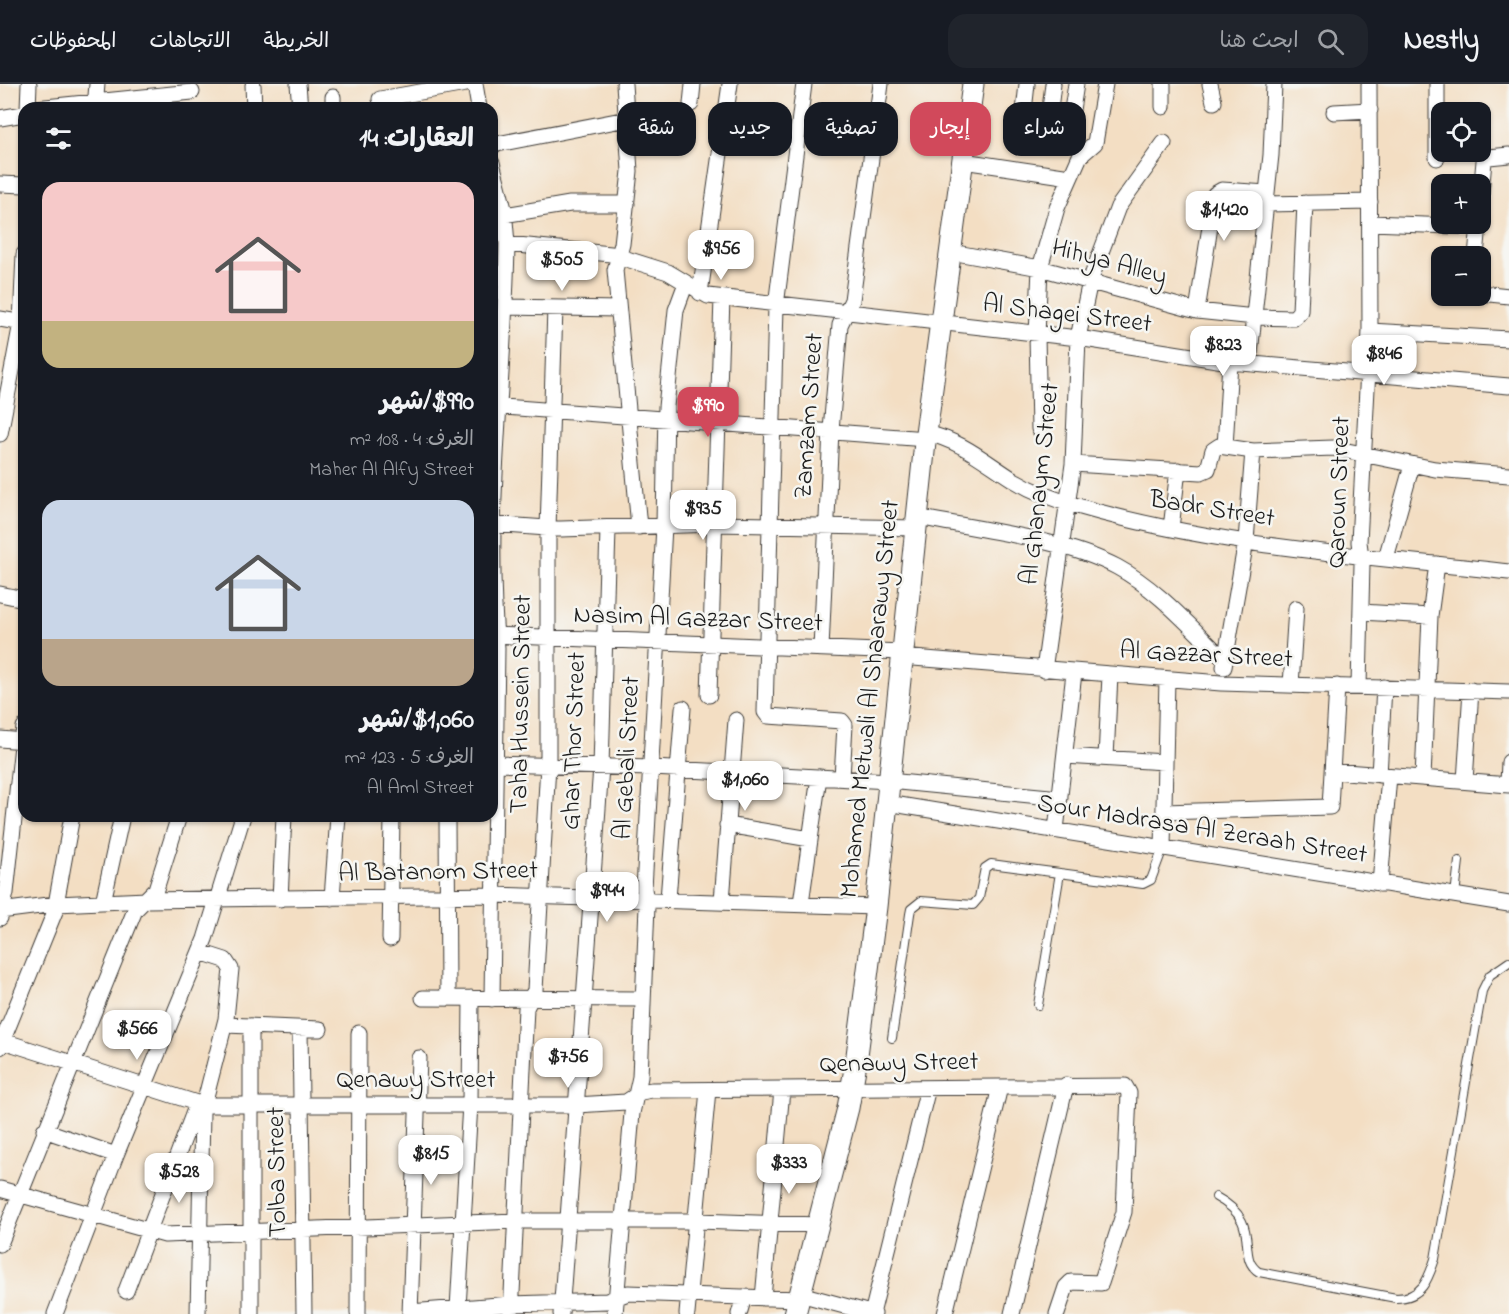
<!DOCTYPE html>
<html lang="ar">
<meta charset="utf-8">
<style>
body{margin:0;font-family:"Indie Flower","Playpen Sans Arabic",sans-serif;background:#20242c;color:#f1f3f6;direction:rtl;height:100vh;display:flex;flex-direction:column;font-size:22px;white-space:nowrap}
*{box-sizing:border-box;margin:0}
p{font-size:20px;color:#9ea1a6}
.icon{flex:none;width:33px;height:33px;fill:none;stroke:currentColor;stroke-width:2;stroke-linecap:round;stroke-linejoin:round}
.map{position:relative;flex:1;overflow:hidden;direction:ltr}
.details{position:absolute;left:18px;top:18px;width:480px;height:720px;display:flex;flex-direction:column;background:#171b24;border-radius:18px;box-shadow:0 2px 4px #0004;direction:rtl}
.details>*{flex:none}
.banner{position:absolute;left:516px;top:18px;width:570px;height:54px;direction:rtl;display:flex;gap:12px}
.controls{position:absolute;left:1431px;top:18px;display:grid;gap:12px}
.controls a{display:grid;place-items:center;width:60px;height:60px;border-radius:12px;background:#171b24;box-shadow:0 2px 4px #0004;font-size:30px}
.price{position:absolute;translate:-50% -51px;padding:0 14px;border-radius:12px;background:#fff;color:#222;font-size:20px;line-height:39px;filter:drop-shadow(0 2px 3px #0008)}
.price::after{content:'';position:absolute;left:50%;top:36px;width:18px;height:14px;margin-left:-9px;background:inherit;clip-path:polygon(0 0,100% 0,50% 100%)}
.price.selected{background:#d1495b;color:#fff}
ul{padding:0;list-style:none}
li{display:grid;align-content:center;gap:12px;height:318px;padding:0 24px}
li span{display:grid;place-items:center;height:186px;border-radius:18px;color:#555}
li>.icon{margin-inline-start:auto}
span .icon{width:108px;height:108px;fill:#fffc;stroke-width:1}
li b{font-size:26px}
h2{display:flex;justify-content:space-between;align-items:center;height:72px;padding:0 24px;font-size:26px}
.chip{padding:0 21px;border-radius:18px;background:#171b24;box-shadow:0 2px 4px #0004;font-size:21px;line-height:54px}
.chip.selected{background:#d1495b;color:#fff}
header{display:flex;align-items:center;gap:36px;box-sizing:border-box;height:84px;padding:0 30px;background:#171b24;border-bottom:2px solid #363941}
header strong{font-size:28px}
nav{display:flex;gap:33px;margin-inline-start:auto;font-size:21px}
.search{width:420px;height:54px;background:#20242c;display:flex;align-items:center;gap:15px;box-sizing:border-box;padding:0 21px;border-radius:18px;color:#9ea1a6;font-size:22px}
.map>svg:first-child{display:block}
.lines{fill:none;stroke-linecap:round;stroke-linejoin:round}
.lane-casing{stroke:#3c3935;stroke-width:10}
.street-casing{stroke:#3c3935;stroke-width:17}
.secondary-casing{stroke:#3c3935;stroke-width:23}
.lane{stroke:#fff;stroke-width:8}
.street{stroke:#fff;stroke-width:15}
.secondary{stroke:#fff;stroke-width:21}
.labels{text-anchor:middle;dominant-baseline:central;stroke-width:5;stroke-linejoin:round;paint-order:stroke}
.street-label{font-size:26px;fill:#1c1c1c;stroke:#f6f6f2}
</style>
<header>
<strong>Nestly</strong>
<div class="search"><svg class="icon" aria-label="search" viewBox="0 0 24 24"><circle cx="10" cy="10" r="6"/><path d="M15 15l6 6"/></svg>ابحث هنا</div>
<nav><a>الخريطة</a><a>الاتجاهات</a><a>المحفوظات</a></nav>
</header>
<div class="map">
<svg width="1509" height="1230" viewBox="0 0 1509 1230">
<rect width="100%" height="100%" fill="#f6f6f2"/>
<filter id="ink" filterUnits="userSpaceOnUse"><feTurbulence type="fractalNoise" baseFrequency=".0167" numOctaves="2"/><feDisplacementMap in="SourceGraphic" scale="12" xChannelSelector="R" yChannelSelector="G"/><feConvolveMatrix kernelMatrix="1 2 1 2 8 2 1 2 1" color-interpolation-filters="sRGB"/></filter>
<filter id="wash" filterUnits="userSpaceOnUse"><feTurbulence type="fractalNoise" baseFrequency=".008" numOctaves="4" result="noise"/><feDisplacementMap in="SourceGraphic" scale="24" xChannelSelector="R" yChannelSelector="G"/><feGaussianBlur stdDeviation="1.35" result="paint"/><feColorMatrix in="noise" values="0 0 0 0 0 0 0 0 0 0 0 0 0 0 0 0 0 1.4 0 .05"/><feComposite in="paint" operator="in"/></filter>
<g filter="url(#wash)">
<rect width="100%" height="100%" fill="#f3dec3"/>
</g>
<g filter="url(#ink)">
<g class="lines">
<defs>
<path id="lane" d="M1455 811 1459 777
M1038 921 1060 789
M892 954 910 830 911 825 921 817 973 821 979 814 985 784 991 780 1143 800 1151 796 1163 764
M1216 1113C1265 1139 1234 1172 1259 1188L1396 1214C1422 1214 1428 1196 1435 1175L1482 907 1490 891 1509 878"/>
<path id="street" d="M298 0 300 24
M475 0 479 24
M624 0 630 87 622 160 615 186 639 443
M804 0 776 222 765 628 768 632 842 637 845 641 842 694
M1210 0 1214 18
M1437 0V74
M253 1 254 24
M333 13V24
M380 15 466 0
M691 20 693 0
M1163 23V0
M28 24 29 0
M36 24 192 8
M95 24 97 0
M1050 25 1053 0
M1334 28 1370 26
M0 34 24 30
M1023 36 1027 0
M1067 58 1076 0
M492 61 627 35
M963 77 1070 93
M492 79 504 125 507 160C505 294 484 431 497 564L492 915
M0 100 24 101
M1266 120 1370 118
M1480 121 1484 77 1489 73 1509 71
M492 133 570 120H627
M1370 139 1479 143
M507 160 611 170 668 188 708 212 1078 254 1230 278 1509 302
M951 168 1040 184 1197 227 1255 233 1294 234 1300 227 1305 119
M1476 172 1479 140
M700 209 730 0
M1480 209 1509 212
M506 223 618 225
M1197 227 1215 110 1222 106 1267 109
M0 235 24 239
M1370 247 1509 255
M1249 279 1271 71 1274 0
M492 322 926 355
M1039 345 1037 251 1040 184 1057 124 1080 72 1095 59 1105 0
M926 349C962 357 984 377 1014 396 1034 408 1058 417 1081 423 1219 463 1367 472 1509 488
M0 350 21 239 24 170
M1225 363 1230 278
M1073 380 1201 388 1208 385 1213 366 1219 362 1253 367 1333 364 1435 385 1509 391
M917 433C977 445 1064 455 1117 483 1158 505 1192 545 1225 576
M492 440 561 445 715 440 916 444
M1171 444 1178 386
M1386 474 1412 381
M0 510 24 515
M1361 528 1430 532
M492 551 902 568
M821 565 831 346 840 241 852 216 881 0
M901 573 1221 599 1509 608
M1224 583 1246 457 1253 367
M1044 586 1073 380 1078 254 1090 197 1118 123 1164 59
M1291 601 1296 524
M1359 602 1362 480 1359 458 1370 247 1369 0
M709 611 722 214
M0 655 24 657
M1065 672 1165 678
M1106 674 1110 591
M492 680 653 684 889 697 1060 714
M1333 687 1509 701
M1379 691 1384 603
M1423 694 1430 532 1437 480
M1465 697 1471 606
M1508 700 1509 678
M887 719 1509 820
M1164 728 1330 723 1337 602
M447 732 448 914
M727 741 810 755
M1056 746 1074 589
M1163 764 1167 595
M1380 800 1389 692
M332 814 338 732
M280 815 284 732
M668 815 683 624
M722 817 736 636
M103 818 122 732
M801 819 819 693
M56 820 72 732
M0 827 56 820 147 816 494 811 876 823
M0 834 6 809 24 643
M390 855 392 732
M423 914 643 915
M225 941 320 945
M251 942V1230
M300 945 304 1230
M0 956 203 1021H576L626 1018 641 1008 652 1006 1125 1002 1129 1009 1124 1128 1101 1199 1071 1198 1066 1203 1057 1230
M0 963 58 820
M44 1046 116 1071
M0 1105 165 1151 516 1137H697L819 1141
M0 1160 135 826 156 805 179 732
M126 1207 197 1020
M800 1210 874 1230
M763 1214 782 1006
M458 1224 470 1020 471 914
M410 1228 511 1220 607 1217 628 1209 799 1215
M55 1230 116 1071 205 855 243 732
M198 1230 202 1028 226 935 231 885 225 876 200 868
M358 1230 359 949
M410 1230 419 974
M511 1230 526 924 535 906 548 681V445L555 224
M561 1230 601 683 608 445
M615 1230 632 1029 640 993 647 822 644 805 664 442 666 323 676 226 686 199
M687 1230 708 1006
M739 1230 744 1213
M872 1230 928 1004
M945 1230 1000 1003
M1012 1230 1066 1001"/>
<path id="secondary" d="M795 1230 848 1024 856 979 876 823 926 349 973 0"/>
</defs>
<use href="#lane" class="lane-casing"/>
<use href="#street" class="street-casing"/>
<use href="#secondary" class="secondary-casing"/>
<use href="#lane" class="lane"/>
<use href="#street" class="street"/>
<use href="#secondary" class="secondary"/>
</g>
</g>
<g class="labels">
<g class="street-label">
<text transform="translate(1109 179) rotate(15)">Hihya Alley</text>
<text transform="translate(1067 231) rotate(7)">Al Shagei Street</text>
<text transform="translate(810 332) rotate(-86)">Zamzam Street</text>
<text transform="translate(1041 400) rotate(-84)">Al Ghanaym Street</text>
<text transform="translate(1340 408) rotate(-88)">Qaroun Street</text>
<text transform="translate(1212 426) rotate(9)">Badr Street</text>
<text transform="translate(698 536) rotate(2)">Nasim Al Gazzar Street</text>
<text transform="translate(1206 572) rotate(3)">Al Gazzar Street</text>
<text transform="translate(871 615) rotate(-84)">Mohamed Metwali Al Shaarawy Street</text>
<text transform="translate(522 620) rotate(-89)">Taha Hussein Street</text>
<text transform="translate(575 657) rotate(-88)">Ghar Thor Street</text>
<text transform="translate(628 674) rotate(-87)">Al Gebali Street</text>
<text transform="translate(1202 746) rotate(9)">Sour Madrasa Al Zeraah Street</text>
<text transform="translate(438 789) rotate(-1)">Al Batanom Street</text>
<text transform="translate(899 980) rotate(-1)">Qenawy Street</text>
<text x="416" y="997">Qenawy Street</text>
<text transform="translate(278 1088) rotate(-91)">Tolba Street</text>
</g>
</g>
</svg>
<div class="controls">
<a><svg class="icon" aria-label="locate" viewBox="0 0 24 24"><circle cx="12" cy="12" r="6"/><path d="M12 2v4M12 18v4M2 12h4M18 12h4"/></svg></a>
<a>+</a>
<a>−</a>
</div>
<b class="price" style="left:1224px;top:158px">$1,420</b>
<b class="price" style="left:721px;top:197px">$956</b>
<b class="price" style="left:562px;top:208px">$505</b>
<b class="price" style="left:1223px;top:293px">$823</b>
<b class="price" style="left:1384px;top:302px">$846</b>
<b class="price selected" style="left:708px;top:354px">$990</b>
<b class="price" style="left:703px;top:457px">$935</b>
<b class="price" style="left:745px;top:728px">$1,060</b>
<b class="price" style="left:607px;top:839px">$944</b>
<b class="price" style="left:137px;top:977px">$566</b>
<b class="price" style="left:568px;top:1005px">$756</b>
<b class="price" style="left:431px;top:1102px">$815</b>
<b class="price" style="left:789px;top:1111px">$333</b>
<b class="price" style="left:179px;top:1120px">$528</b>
<div class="banner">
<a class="chip">شراء</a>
<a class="chip selected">إيجار</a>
<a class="chip">تصفية</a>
<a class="chip">جديد</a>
<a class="chip">شقة</a>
</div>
<section class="details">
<h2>العقارات: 14<svg class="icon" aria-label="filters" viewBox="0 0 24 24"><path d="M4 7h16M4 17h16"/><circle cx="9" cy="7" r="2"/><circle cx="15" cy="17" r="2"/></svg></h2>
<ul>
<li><span style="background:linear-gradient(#f6c9c9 75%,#c2b280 0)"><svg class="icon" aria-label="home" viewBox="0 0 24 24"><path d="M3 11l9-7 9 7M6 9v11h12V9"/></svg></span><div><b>$990/شهر</b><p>الغرف: 4 · 108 m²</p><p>Maher Al Alfy Street</p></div></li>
<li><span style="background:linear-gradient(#c9d6e8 75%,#b9a48a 0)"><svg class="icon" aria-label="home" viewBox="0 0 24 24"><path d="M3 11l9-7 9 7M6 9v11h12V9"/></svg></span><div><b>$1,060/شهر</b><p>الغرف: 5 · 123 m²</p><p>Al Aml Street</p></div></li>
</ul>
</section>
</div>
